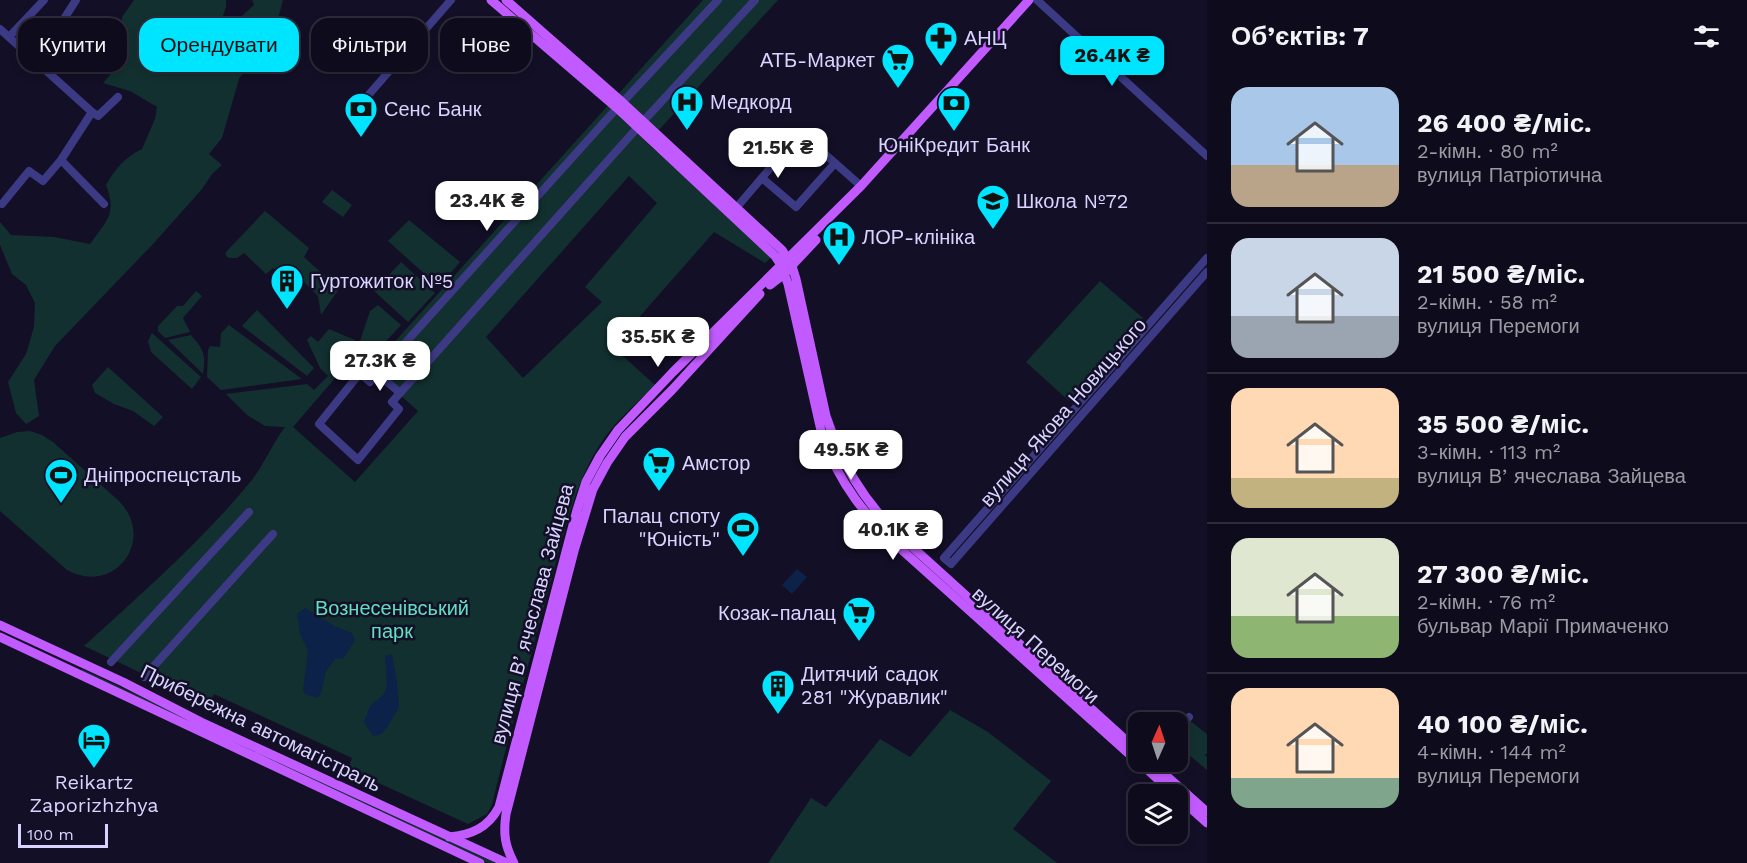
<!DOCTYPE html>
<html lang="uk">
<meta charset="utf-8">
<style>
body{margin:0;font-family:"Work Sans",sans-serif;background:#171425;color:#f1f3f6;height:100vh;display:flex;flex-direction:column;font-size:22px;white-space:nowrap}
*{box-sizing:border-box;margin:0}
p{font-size:20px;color:#9b9ba3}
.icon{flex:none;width:33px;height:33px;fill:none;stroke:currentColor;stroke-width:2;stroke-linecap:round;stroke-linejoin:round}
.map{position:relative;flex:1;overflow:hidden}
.side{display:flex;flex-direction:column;background:#0e0b1c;width:540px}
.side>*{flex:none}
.hud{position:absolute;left:18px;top:18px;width:570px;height:54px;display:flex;gap:12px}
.needle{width:39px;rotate:3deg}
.controls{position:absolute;left:1128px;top:712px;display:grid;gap:12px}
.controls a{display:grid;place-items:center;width:60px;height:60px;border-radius:12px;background:#0e0b1c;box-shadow:0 3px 9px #0003,0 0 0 2px #2e2b3b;font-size:30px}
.scale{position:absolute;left:18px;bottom:15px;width:90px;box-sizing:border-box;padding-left:6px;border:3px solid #d9d4ff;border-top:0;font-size:16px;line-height:21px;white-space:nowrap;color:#d9d4ff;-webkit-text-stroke:4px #130f26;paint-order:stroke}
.price{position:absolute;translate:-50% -51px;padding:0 14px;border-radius:12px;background:#fff;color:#222;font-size:20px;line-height:39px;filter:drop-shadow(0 2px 3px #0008)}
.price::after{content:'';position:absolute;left:50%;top:36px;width:18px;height:14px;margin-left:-9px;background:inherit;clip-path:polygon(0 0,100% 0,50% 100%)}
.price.active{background:#00e5ff;color:#111}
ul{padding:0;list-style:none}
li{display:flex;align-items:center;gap:18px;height:150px;padding:0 24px}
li+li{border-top:2px solid #2e2b3b}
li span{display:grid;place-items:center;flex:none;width:168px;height:120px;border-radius:18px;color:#555}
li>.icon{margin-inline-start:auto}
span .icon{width:72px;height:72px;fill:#fffc;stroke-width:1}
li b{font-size:26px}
h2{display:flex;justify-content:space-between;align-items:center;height:72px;padding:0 24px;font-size:26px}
.chip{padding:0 21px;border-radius:18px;background:#0e0b1c;box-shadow:0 3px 9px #0003,0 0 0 2px #2e2b3b;font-size:21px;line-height:54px}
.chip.active{background:#00e5ff;color:#111}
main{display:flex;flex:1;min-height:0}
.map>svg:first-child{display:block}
.green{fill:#12302f;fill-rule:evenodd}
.water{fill:#0c2248}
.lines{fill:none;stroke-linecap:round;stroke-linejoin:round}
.minor{stroke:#3d3a85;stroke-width:8}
.major{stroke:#c25bff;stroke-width:9}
.labels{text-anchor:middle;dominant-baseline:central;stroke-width:5;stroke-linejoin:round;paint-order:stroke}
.poi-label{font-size:20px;fill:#d9d4ff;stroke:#130f26;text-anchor:start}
.street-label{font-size:20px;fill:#d9d4ff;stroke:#130f26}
.park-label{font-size:20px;fill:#5fe0c0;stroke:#130f26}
</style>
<main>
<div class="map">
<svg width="1207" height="863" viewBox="0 0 1207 863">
<rect width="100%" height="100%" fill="#130f26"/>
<path class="green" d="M134 0H226V7L221 22 236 21 254 5 252 0H283L277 23 239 79 222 138 209 154 222 165 212 174 202 189 153 244 55 346 34 380 39 416 26 424 16 413 8 382 26 354 34 327 35 303 26 285 12 274 0 245V222L11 235 54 237 90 244C107 220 117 214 106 185 115 169 125 157 142 149L155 119 157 107 130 91 103 83 124 59 122 17Z
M703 0H778L647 143 773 256 765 263 714 232 613 347 655 385C636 404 613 423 599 446 572 489 562 543 548 592 529 663 509 733 492 805L487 814 468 824 348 769 352 758 214 694 209 705 84 646C142 593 201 542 251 481 264 465 272 444 285 427L265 426 247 415 226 394 307 384 314 390 328 376 320 368 307 340 311 336 318 342 329 329 355 340 331 372 353 350 371 368ZM629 176 657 203 585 287 602 302 523 378 486 337ZM355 355 418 411 355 482 293 427Z
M332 190 352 205 343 217 322 202Z
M265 211 309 248 304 257 339 289 321 315 318 296 303 281 292 284 273 268 266 274 244 253 237 258H229L226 256V252Z
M409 220 460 262 439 287 388 241Z
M401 262 435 293 408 322 374 291Z
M1100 281 1143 318 1069 401 1026 362Z
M196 291 202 296 183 318 190 332 165 338 158 331V326L177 306H183Z
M378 305 401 325 369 360 358 347 370 311Z
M257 310 314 368 307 376 242 326Z
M229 325 302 379 221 390 207 377 208 350 210 346 220 347 221 333Z
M152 333 201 377 192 389 151 352 148 341Z
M191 335C204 350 206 354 203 374L168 340Z
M108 367 163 417 154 426 133 411 114 404 95 393 92 385Z
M30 431 42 435 53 442 119 501C157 540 114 596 67 570L0 511V438L17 432Z
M82 669 495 863H488L80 672Z
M950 710 988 732 1051 781 1013 829 1057 863H768L811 798 826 807 880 739 910 757Z
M1189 720 1207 734V753L1205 755 1207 757V770L1178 746V734Z"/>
<path class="water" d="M797 569 807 577 792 594 782 585Z
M305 608 336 627 352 633 355 640 343 659 336 658 326 671 321 693 317 698 305 694 303 689 308 651 300 634 297 614Z
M392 654 397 682 399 707 387 728 381 734 373 736 364 722 370 706 384 694 387 686 385 656Z"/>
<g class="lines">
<path class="minor" d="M718 0 607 119 370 382 360 373 319 424 358 460 399 409 392 402 400 393 638 127 755 0
M1037 0 1207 156
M0 29 92 112 61 160 104 204
M9 37 44 0
M31 55 60 25 76 0
M365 99 451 0
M92 112 98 116 118 97
M762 178 796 207 835 163
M2 204 29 171 43 181 61 160
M737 207 789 146 818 148 861 186
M1207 258 944 558 951 564 1207 272
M377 373 400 393
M111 662 249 512
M144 677 273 534
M1178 730 1189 717"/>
<path class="major" d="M491 0 617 108 775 256 781 265 788 284 822 435C840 485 865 516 903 551L1138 762
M506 0 622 102 782 250 792 266 796 279 826 416C842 464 862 499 898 534L1138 751
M770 285 783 275 816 240
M0 625 123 682 201 722 507 863
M0 637 480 863
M1139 762 1175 795
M1151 762 1207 812
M1178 797 1207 823
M449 837C471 835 488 828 499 807L577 510 586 482 600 456 618 430 673 372 861 186 1029 0
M514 863C505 846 503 834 506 814L574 551 593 489 607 463 625 437 672 390 760 294"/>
</g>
<defs>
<symbol id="pharmacy-pin" viewBox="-11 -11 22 30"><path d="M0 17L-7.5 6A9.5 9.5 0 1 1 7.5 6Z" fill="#00e5ff" stroke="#130f26"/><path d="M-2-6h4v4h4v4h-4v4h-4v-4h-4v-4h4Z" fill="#111"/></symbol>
<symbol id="supermarket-pin" viewBox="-11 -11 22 30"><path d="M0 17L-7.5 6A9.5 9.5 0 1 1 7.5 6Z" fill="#00e5ff" stroke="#130f26"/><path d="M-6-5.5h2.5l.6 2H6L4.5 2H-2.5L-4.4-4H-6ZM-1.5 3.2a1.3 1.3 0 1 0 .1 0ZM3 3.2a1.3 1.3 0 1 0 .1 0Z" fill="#111"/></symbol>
<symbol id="hospital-pin" viewBox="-11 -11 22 30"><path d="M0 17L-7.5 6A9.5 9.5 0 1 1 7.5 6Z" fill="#00e5ff" stroke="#130f26"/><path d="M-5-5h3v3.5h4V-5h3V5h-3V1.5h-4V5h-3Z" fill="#111"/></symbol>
<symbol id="bank-pin" viewBox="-11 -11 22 30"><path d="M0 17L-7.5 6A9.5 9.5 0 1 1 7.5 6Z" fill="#00e5ff" stroke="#130f26"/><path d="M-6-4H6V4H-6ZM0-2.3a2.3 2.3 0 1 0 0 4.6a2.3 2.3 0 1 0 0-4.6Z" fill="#111"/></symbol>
<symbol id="school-pin" viewBox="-11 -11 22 30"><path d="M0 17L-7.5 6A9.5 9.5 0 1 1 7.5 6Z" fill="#00e5ff" stroke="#130f26"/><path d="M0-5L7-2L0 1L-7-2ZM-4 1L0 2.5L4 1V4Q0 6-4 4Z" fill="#111"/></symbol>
<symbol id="building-pin" viewBox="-11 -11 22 30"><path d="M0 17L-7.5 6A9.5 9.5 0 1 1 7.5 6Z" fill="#00e5ff" stroke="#130f26"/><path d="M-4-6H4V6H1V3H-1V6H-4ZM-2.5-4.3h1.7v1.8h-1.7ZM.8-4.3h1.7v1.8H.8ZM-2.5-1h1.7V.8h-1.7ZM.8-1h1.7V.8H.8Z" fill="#111"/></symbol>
<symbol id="stadium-pin" viewBox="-11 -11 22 30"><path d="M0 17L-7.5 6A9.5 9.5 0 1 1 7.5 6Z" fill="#00e5ff" stroke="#130f26"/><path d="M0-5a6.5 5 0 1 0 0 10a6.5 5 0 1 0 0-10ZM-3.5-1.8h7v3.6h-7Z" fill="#111"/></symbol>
<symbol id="hotel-pin" viewBox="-11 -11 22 30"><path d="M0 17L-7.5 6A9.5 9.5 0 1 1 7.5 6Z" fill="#00e5ff" stroke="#130f26"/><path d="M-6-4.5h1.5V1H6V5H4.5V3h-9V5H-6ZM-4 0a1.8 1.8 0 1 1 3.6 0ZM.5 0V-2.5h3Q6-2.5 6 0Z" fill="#111"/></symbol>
</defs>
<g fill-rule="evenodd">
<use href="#pharmacy-pin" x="922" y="19" width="38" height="52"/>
<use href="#supermarket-pin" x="879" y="41" width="38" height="52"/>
<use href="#hospital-pin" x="668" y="83" width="38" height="52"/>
<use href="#bank-pin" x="935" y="84" width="38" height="52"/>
<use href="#bank-pin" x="342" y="90" width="38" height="52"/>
<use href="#school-pin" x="974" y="182" width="38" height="52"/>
<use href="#hospital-pin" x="820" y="218" width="38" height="52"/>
<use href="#building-pin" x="268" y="262" width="38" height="52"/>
<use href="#supermarket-pin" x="640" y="444" width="38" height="52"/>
<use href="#stadium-pin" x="42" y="456" width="38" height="52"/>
<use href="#stadium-pin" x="724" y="509" width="38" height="52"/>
<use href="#supermarket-pin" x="840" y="594" width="38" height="52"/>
<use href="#building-pin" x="759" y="667" width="38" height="52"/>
<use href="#hotel-pin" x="75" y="721" width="38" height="52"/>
</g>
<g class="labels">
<g class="poi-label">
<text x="964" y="38">АНЦ</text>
<text x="875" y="60" text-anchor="end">АТБ-Маркет</text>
<text x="710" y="102">Медкорд</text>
<text x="384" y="109">Сенс Банк</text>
<text x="954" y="145" text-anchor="middle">ЮніКредит Банк</text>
<text x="1016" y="201">Школа №72</text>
<text x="862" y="237">ЛОР-клініка</text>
<text x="310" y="281">Гуртожиток №5</text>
<text x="682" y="463">Амстор</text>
<text x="84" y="475">Дніпроспецсталь</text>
<text x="720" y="516" text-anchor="end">Палац споту<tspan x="720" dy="23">"Юність"</tspan></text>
<text x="836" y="613" text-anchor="end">Козак-палац</text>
<text x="801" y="674">Дитячий садок<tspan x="801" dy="23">281 "Журавлик"</tspan></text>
<text x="94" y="782" text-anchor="middle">Reikartz<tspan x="94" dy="23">Zaporizhzhya</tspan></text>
</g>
<g class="street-label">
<text transform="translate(1063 412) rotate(-49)">вулиця Якова Новицького</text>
<text transform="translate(532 614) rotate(-75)">вулиця Вʼячеслава Зайцева</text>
<text transform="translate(1036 645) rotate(42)">вулиця Перемоги</text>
<text transform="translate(261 728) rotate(26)">Прибережна автомагістраль</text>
</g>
<g class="park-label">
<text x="392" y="608">Вознесенівський<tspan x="392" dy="23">парк</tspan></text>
</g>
</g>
</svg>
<div class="controls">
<a><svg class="needle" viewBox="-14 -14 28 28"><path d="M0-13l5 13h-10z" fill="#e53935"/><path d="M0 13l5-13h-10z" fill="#9b9ba3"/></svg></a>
<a><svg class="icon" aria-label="layers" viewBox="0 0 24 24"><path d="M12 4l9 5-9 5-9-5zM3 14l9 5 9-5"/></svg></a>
</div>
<div class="scale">100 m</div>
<b class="price active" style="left:1112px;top:87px">26.4K ₴</b>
<b class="price" style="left:778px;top:179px">21.5K ₴</b>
<b class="price" style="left:487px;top:232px">23.4K ₴</b>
<b class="price" style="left:658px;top:368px">35.5K ₴</b>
<b class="price" style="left:380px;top:392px">27.3K ₴</b>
<b class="price" style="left:851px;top:481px">49.5K ₴</b>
<b class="price" style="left:893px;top:561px">40.1K ₴</b>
<div class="hud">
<a class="chip">Купити</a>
<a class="chip active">Орендувати</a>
<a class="chip">Фільтри</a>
<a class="chip">Нове</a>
</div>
</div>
<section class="side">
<h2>Об’єктів: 7<svg class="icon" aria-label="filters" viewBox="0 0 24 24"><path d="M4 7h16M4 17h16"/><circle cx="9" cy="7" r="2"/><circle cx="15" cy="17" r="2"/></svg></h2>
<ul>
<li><span style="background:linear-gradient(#a9c7e8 65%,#b9a48a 0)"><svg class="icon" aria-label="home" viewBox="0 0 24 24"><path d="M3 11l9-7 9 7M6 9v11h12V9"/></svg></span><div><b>26 400 ₴/міс.</b><p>2-кімн. · 80 m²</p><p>вулиця Патріотична</p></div></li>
<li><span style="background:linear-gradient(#c9d6e8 65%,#9aa5b1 0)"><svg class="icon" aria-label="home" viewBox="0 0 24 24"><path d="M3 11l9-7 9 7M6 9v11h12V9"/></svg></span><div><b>21 500 ₴/міс.</b><p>2-кімн. · 58 m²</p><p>вулиця Перемоги</p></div></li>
<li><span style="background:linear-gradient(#ffd9b3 75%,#c2b280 0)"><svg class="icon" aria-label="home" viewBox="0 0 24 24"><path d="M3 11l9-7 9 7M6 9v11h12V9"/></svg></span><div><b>35 500 ₴/міс.</b><p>3-кімн. · 113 m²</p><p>вулиця Вʼячеслава Зайцева</p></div></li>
<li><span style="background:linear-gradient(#dfe7d0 65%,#8fb573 0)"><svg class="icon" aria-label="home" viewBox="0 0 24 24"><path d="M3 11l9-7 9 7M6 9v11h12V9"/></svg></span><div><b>27 300 ₴/міс.</b><p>2-кімн. · 76 m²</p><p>бульвар Марії Примаченко</p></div></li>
<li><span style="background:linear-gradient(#ffd9b3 75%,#7fa58c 0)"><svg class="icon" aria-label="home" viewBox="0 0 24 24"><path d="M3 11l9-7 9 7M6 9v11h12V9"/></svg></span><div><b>40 100 ₴/міс.</b><p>4-кімн. · 144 m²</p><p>вулиця Перемоги</p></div></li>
</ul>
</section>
</main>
